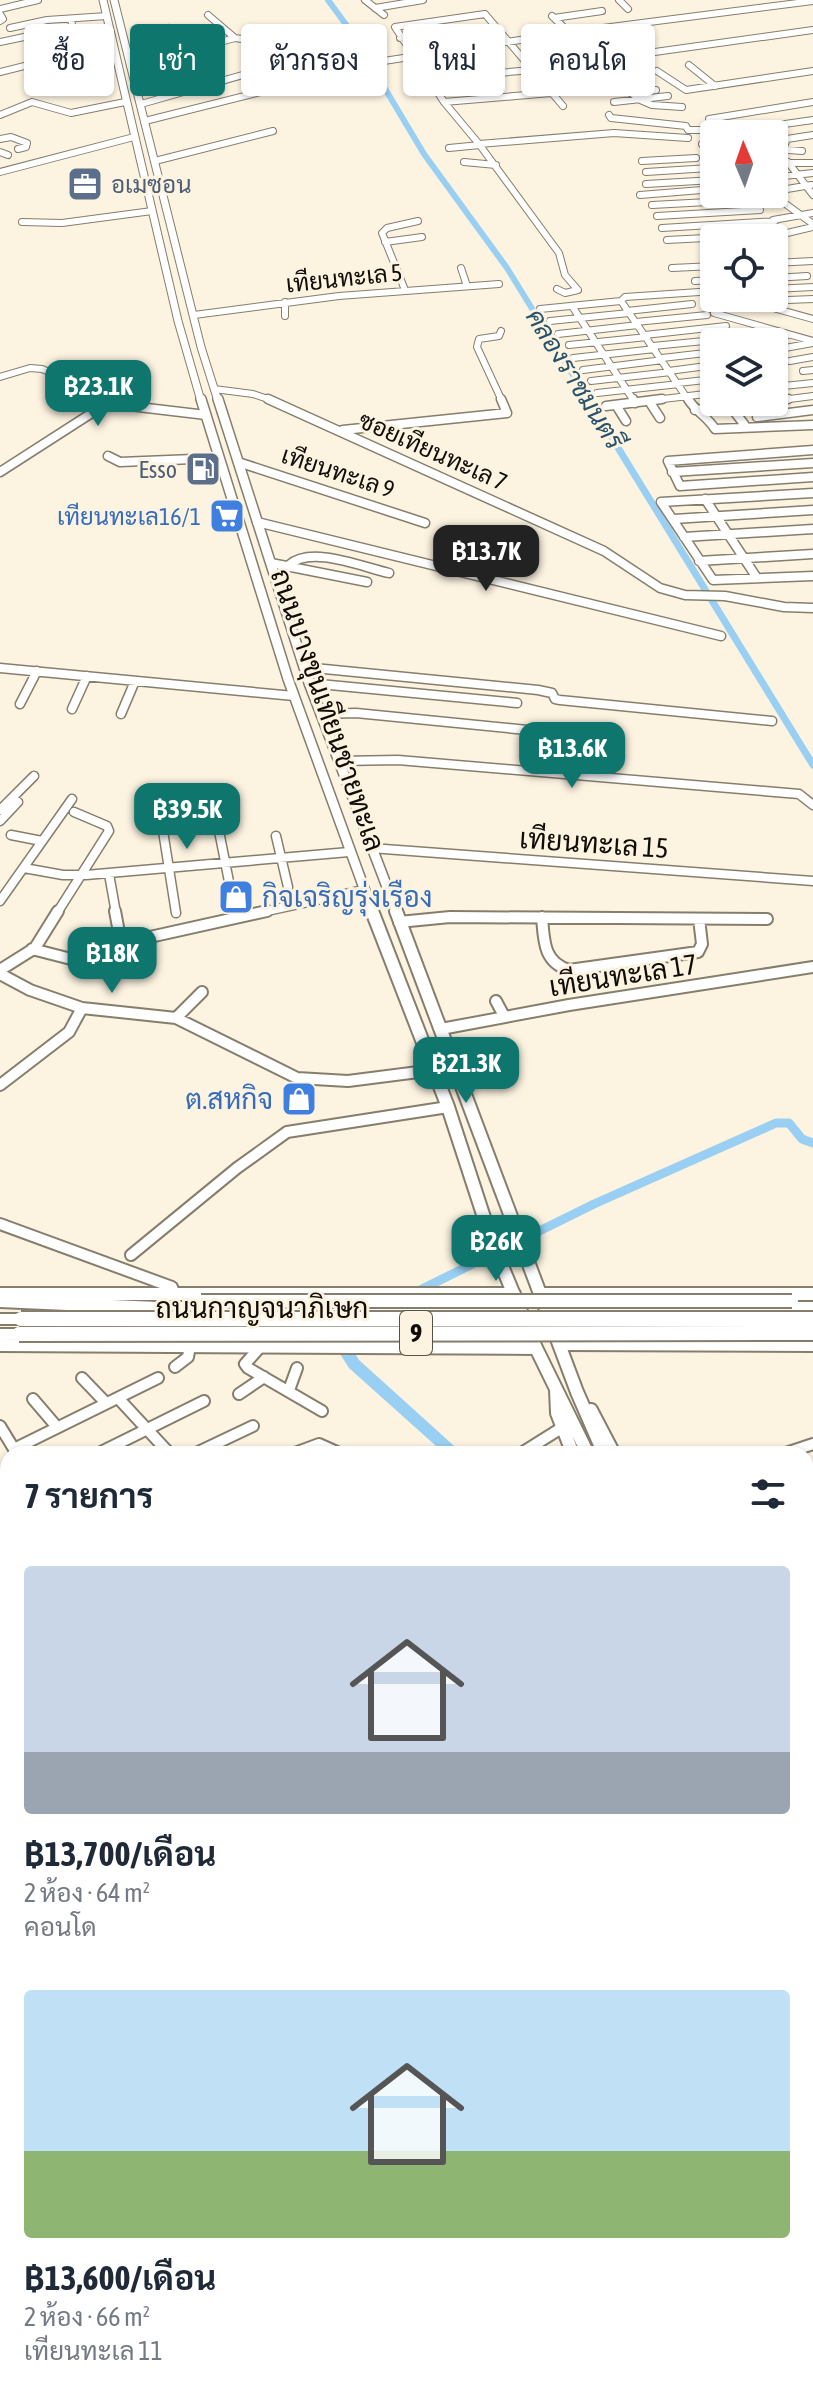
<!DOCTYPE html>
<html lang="th">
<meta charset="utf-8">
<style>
body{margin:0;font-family:"Asap Condensed",Sarabun,sans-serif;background:#f2f2f3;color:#1f2937;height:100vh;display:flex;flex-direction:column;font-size:30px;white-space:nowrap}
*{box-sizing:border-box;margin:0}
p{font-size:26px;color:#747a83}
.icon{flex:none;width:44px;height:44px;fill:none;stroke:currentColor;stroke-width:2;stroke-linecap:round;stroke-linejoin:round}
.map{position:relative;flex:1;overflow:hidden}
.details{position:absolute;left:0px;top:1446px;width:814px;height:960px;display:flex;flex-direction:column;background:#fff;border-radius:24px 24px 0 0;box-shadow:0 2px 6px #0004}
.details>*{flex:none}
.top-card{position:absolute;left:24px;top:24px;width:766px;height:72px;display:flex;gap:16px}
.needle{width:52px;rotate:358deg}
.fabs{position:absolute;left:700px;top:120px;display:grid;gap:16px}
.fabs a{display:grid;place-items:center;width:88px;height:88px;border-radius:8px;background:#fff;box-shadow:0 2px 6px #0004;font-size:40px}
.price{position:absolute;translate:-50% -68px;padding:0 18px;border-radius:16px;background:#0f766e;color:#fff;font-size:26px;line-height:52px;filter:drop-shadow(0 2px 4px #0008)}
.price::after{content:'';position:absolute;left:50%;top:48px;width:24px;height:18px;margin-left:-12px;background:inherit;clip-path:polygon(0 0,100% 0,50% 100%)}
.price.on{background:#222;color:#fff}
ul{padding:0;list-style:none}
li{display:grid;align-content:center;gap:16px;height:424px;padding:0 24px}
li span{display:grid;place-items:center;height:248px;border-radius:8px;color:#555}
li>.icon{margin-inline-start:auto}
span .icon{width:144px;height:144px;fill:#fffc;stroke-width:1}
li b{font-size:34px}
h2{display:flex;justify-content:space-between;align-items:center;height:96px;padding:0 24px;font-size:34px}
.tag{padding:0 28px;border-radius:8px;background:#fff;box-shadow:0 2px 6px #0004;font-size:28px;line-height:72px}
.tag.on{background:#0f766e;color:#fff}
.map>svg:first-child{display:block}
.green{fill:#9cf8bd}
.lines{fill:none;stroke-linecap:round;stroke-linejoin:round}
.canal-far3{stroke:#98cff2;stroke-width:6}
.canal-far2{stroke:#98cff2;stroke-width:7}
.canal-far1{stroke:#98cff2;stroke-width:9}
.canal{stroke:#98cff2;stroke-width:12}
.river{fill:#98cff2;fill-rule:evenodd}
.minor-far3-casing{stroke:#867e6d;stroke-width:8}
.minor-far2-casing{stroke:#867e6d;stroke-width:11}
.minor-far1-casing{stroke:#867e6d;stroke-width:14}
.minor-casing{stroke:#867e6d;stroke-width:17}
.major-far3-casing{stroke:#867e6d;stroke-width:9}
.major-far2-casing{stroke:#867e6d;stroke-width:12}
.major-far1-casing{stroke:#867e6d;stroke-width:16}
.major-casing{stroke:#867e6d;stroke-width:19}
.highway-casing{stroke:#867e6d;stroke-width:4}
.minor-far3{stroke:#fff;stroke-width:6}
.minor-far2{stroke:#fff;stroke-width:8}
.minor-far1{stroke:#fff;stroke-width:10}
.minor{stroke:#fff;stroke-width:13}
.major-far3{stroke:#fff;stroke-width:7}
.major-far2{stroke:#fff;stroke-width:9}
.major-far1{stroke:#fff;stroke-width:12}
.major{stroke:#fff;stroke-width:15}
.highway{fill:#fff;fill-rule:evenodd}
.major-bridge-casing{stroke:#867e6d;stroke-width:16;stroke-linecap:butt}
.highway-bridge-casing{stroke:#867e6d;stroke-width:18;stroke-linecap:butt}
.major-bridge{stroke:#fff;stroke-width:12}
.highway-bridge{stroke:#fff;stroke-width:14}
.labels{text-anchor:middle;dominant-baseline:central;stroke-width:6;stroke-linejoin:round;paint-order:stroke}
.far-service-label{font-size:24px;fill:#4e5e75;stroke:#fcf3e1;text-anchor:start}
.far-street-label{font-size:24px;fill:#100d07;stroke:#fcf3e1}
.far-shop-label{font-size:24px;fill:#366cbe;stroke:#fcf3e1;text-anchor:end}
.far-water-label{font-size:26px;font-style:italic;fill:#28526a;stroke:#fcf3e1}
.shield{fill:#fcf3e1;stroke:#575248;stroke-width:2}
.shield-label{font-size:26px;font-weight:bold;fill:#100d07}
.street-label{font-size:28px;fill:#100d07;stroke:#fcf3e1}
.shop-label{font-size:28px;fill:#366cbe;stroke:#fcf3e1;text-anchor:start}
</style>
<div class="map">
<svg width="813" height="2406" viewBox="0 0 813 2406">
<rect width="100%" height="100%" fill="#fcf3e1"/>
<path class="green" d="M8 1866V2017L0 2008V1867Z
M8 2048V2174L0 2165V2063Z
M806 2066H813V2213H806Z"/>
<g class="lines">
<path class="canal-far3" d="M328 0 350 30 424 154 507 268 589 401"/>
<path class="canal-far2" d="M588 399 813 765"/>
<path class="canal-far1" d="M415 1297 422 1289 594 1204 776 1123H789L802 1139 813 1143"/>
<path class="canal" d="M806 2269 813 2293"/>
<path class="river" d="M319 1308 327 1309 359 1360 463 1454H445L349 1368 317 1318 312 1313Z"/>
<defs>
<path id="minor-far3" d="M365 0 384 15
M619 0 628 9
M375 8 423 0
M0 9 38 0
M0 14 3 19 0 21
M552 16 638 99 652 105 682 107
M554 18 602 11
M71 19 75 40
M10 28 47 20 107 16
M169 28 188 44 178 50
M235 38 249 40
M400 38 496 27
M0 42 24 37
M32 43 57 59
M306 57 327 52 322 46
M619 57 813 30
M371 63 572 32 813 1
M689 65 715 86
M130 66 235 38 208 15
M573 68 604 64
M657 71 686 90 813 71
M0 72 112 44
M588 75 624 71
M428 79 532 70
M620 81 638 79
M631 93 656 90
M444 102 551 93
M614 102 668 96
M141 104 306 57 305 52
M0 115 32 102 71 113 125 102
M609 115 611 118 686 126 688 130H743L813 120
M709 119 813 102
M145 121 284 86
M0 139 11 137 27 143 26 147 18 149
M479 144 444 102 395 27 485 14 563 106
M702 144 714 145
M449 148 480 145
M774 149 802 151
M783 149 787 139 813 135
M0 152 8 155
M155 161 273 131
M642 161 696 158
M464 162 496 165
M788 162 813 195
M774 163H812
M0 172 134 137
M646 172 710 168
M774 177 813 173
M646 184 714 180
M787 189 811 185
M772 194 813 224
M640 195 714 189
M652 205 745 200
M657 216 760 210
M773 220 813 213
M22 222 62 223 152 211
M662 228 775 221
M667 240 783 234 813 227
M385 242 422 237
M710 248H714
M774 263 813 261
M461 268 467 286
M672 268 714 266
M774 278 807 276
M695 281 714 280
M557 289 565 293 578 290 565 275 559 253 479 144 614 133 688 138
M774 289 813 287
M405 290 382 233 387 228 418 221
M737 298 813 319
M763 301 813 299
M285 302V316
M572 306 634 401
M540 309 621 301
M627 311 692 304
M714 313 813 341
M194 315 339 296 499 284
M550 321 629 313
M636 322 707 315
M501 331 499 336 479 339 477 347 502 401
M558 334 638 325
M645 335 726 326
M753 340 787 335
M569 345 647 337
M653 346 745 337
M774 350 813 343
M573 358 655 349
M662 358 714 352
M790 361 813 357
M583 370 663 360
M669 371 714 365
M803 371 813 370
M0 377 30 368 42 369 119 401
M591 381 671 372
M678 383 714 379
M774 387 813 383
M214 389 253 394 274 401
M92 390 111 382 127 387
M597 393 679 384
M646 401 714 393
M689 401 621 301 625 297 714 291
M774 401 813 396"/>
<path id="minor-far2" d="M114 399 130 406 206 415
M268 399 604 551 660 588 685 595 725 596 784 607 813 608
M633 399 635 403
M688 399C696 412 707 416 715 429L813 425
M649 401 660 418
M774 401 788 399
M616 405 626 421
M606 406 662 399
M730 406 744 424
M695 410 764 402
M757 417 813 410
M343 430 507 413 501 399
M813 450 668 461 680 486 813 477
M108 456 120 462 218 458
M238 462 425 523
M0 472 112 400
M672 472 813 463
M705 499 757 578
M661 502 713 580 813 576
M661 502 813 493
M674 519 813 510
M257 522 721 636
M684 537 813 529
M699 561 813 554
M271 563 367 582
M289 565C311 545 362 567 389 573
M304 667 538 690 552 693 555 699 560 700 772 721
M0 668 294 696
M309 683 517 703
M20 704 37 671
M72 709 87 676
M121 714 135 681
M321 714 356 713 617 739
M339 761 398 760 799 794 813 805
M0 810 34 776
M0 821 18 802
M163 831 176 913
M219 831 233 902
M11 835 42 841
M276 836 288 887
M371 848 813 881
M24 868 63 875H86L349 852
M109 874 116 913
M0 901 72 799
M57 913 109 831 107 826 74 812
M258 913 363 890"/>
<path id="minor-far1" d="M115 911 118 927
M542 917C544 940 543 962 569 970L698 952 702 944 699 919
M399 922 450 917 767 919
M32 949 75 960
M87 951 267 911
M0 970 35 948 58 911
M0 974 30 990 82 1008 176 1018 297 1078 348 1081 434 1070
M496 1001 504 1016
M176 1018 202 992
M441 1029 569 1005 813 967
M0 1085 69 1032 82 1008
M0 1224 172 1287 174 1293
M131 1255 237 1168 287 1132 448 1107
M560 1345 813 1346
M261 1346 245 1364 248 1368 322 1411
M175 1367 188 1357 190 1346
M82 1378 106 1403
M289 1390 297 1368
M239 1394 264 1377
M118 1398 170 1454
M33 1399 57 1427
M0 1426 17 1454
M14 1449 158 1378
M97 1454 204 1401
M194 1454 253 1426
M292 1454 319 1444 339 1453
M520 1454 563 1427
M783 1454 813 1444
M0 1482 8 1494
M806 1487 813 1484
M806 1538 813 1546"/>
<path id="minor" d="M0 1573 8 1574
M806 1573 813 1570
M0 1604 8 1603
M0 1631 8 1628
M0 1687 8 1684
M0 1747 8 1744
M0 1805 8 1802
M0 1862 8 1860
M806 2223H813
M251 2398 256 2406
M90 2400 93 2406
M146 2406 157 2398
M698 2406 699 2398"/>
<path id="major-far3" d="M103 0 178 321 201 401
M114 0 201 347 218 401"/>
<path id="major-far2" d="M201 399 288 679 373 913
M218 399 309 683 397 913"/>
<path id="major-far1" d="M372 911 448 1107 492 1242 536 1348 588 1454
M396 911 577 1392 604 1454
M1 1294H514
M542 1294H813
M0 1301 157 1308H520
M547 1308H813
M0 1345 536 1348
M556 1389 557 1413 573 1454
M591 1410 614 1454"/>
<path id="major" d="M806 1652 813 1657
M806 1667 813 1671"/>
<path id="highway" d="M0 1314H21L28 1319 21 1324H0Z
M0 1329H19L26 1334 19 1339H0Z"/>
</defs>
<use href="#minor-far3" class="minor-far3-casing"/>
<use href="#minor-far2" class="minor-far2-casing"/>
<use href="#minor-far1" class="minor-far1-casing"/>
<use href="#minor" class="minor-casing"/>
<use href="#major-far3" class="major-far3-casing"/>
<use href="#major-far2" class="major-far2-casing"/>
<use href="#major-far1" class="major-far1-casing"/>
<use href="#major" class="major-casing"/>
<use href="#highway" class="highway-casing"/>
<use href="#minor-far3" class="minor-far3"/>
<use href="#minor-far2" class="minor-far2"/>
<use href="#minor-far1" class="minor-far1"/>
<use href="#minor" class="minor"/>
<use href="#major-far3" class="major-far3"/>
<use href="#major-far2" class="major-far2"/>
<use href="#major-far1" class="major-far1"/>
<use href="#major" class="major"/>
<use href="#highway" class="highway"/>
<defs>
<path id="major-bridge" d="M201 1301H792"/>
<path id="highway-bridge" d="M21 1319H813
M19 1334 813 1333"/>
</defs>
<use href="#major-bridge" class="major-bridge-casing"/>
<use href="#highway-bridge" class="highway-bridge-casing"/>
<use href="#major-bridge" class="major-bridge"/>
<use href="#highway-bridge" class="highway-bridge"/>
</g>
<defs>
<symbol id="office-square" viewBox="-11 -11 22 22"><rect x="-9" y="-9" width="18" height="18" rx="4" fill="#5c6f8a" stroke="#fcf3e1"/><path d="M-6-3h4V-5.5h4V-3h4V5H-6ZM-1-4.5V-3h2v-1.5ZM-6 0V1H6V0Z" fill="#fff"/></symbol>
<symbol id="fuel-square" viewBox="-11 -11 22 22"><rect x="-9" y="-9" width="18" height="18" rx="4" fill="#5c6f8a" stroke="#fcf3e1"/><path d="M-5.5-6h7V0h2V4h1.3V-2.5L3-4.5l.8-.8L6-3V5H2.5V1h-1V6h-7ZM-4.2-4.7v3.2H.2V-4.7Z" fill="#fff"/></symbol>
<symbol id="supermarket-square" viewBox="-11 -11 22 22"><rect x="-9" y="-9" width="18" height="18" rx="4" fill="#3f7fe0" stroke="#fcf3e1"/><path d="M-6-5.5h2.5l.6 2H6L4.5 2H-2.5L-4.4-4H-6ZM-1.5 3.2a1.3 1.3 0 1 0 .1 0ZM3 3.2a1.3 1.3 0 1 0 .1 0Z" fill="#fff"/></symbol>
<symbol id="shop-square" viewBox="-11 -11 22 22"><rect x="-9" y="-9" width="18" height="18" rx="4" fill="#3f7fe0" stroke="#fcf3e1"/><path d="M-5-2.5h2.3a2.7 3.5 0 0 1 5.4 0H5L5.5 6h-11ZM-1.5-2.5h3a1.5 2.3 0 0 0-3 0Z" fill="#fff"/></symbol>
</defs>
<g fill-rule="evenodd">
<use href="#office-square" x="65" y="164" width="40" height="40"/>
<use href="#fuel-square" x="183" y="449" width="40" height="40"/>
<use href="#supermarket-square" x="207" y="496" width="40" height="40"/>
<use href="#shop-square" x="216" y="877" width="40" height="40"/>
<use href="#shop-square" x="279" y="1079" width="40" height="40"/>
</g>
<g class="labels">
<g class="far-service-label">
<text x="111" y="184">อเมซอน</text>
<text x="177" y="469" text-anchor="end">Esso</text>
</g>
<g class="far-street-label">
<text transform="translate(344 278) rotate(-6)">เทียนทะเล 5</text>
<text transform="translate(433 451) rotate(24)">ซอยเทียนทะเล 7</text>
<text transform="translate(338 472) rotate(18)">เทียนทะเล 9</text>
</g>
<g class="far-shop-label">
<text x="201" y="516">เทียนทะเล16/1</text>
</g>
<g class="far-water-label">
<text transform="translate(575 379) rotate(58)">คลองราชมนตรี</text>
</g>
<rect class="shield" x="400" y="1311" width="32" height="44" rx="6"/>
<g class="shield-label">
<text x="416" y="1333">9</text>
</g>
<g class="street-label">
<text transform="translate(328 710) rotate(71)">ถนนบางขุนเทียนชายทะเล</text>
<text transform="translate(594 843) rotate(4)">เทียนทะเล 15</text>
<text transform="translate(623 975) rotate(-9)">เทียนทะเล 17</text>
<text x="262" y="1308">ถนนกาญจนาภิเษก</text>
</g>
<g class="shop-label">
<text x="262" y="897">กิจเจริญรุ่งเรือง</text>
<text x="273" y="1099" text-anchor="end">ต.สหกิจ</text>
</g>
</g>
</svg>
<div class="fabs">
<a><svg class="needle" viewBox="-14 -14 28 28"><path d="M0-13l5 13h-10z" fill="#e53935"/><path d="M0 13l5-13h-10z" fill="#747a83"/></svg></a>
<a><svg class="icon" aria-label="locate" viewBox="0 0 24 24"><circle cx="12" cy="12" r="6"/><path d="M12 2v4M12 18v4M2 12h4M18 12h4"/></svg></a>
<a><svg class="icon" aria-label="layers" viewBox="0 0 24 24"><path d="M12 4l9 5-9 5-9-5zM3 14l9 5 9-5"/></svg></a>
</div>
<b class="price" style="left:98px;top:428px">฿23.1K</b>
<b class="price on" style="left:486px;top:593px">฿13.7K</b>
<b class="price" style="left:572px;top:790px">฿13.6K</b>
<b class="price" style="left:187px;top:851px">฿39.5K</b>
<b class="price" style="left:112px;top:995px">฿18K</b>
<b class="price" style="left:466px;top:1105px">฿21.3K</b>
<b class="price" style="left:496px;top:1283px">฿26K</b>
<div class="top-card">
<a class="tag">ซื้อ</a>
<a class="tag on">เช่า</a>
<a class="tag">ตัวกรอง</a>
<a class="tag">ใหม่</a>
<a class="tag">คอนโด</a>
</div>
<section class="details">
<h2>7 รายการ<svg class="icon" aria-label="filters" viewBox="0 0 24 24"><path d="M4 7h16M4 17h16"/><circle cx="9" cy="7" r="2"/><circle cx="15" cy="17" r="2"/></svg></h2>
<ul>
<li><span style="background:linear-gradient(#c9d6e8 75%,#9aa5b1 0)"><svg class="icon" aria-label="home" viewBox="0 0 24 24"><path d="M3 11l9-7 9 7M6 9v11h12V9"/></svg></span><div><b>฿13,700/เดือน</b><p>2 ห้อง · 64 m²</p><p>คอนโด</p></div></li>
<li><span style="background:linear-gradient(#bfe0f5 65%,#8fb573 0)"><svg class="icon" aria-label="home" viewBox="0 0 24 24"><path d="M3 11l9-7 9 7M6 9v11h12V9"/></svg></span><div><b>฿13,600/เดือน</b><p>2 ห้อง · 66 m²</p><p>เทียนทะเล 11</p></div></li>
</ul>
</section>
</div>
